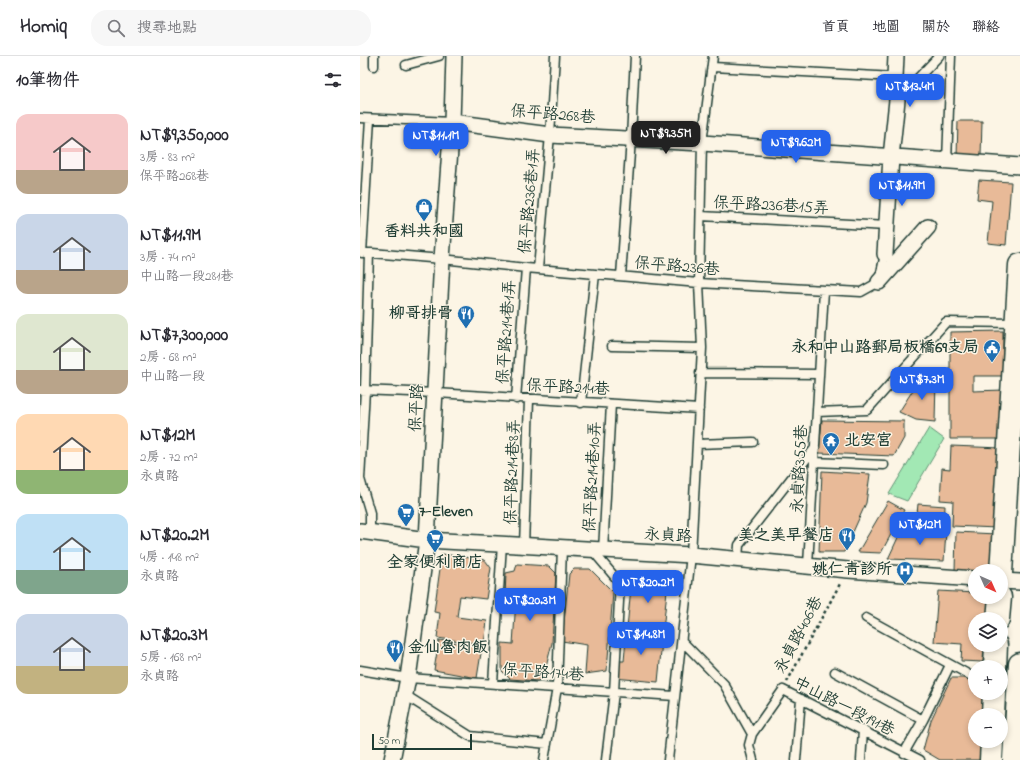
<!DOCTYPE html>
<html lang="zh-TW">
<meta charset="utf-8">
<style>
body{margin:0;font-family:"Indie Flower","LXGW WenKai TC",sans-serif;background:#f7f7f7;color:#2b2b33;height:100vh;display:flex;flex-direction:column;font-size:15px;white-space:nowrap}
*{box-sizing:border-box;margin:0}
p{font-size:13px;color:#7c7c81}
.icon{flex:none;width:22px;height:22px;fill:none;stroke:currentColor;stroke-width:2;stroke-linecap:round;stroke-linejoin:round}
.map{position:relative;flex:1;overflow:hidden}
.sheet{display:flex;flex-direction:column;background:#fff;width:360px}
.sheet>*{flex:none}
.needle{width:26px;rotate:135deg}
.fabs{position:absolute;left:608px;top:508px;display:grid;gap:8px}
.fabs a{display:grid;place-items:center;width:40px;height:40px;border-radius:50%;background:#fff;box-shadow:0 2px 6px #0003;font-size:20px}
.scale{position:absolute;left:12px;bottom:10px;width:100px;box-sizing:border-box;padding-left:4px;border:2px solid #1f3d34;border-top:0;font-size:11px;line-height:14px;white-space:nowrap;color:#1f3d34;-webkit-text-stroke:3px #fcf5e5;paint-order:stroke}
.price{position:absolute;translate:-50% -34px;padding:0 9px;border-radius:8px;background:#2563eb;color:#fff;font-size:13px;line-height:26px;filter:drop-shadow(0 1px 2px #0008)}
.price::after{content:'';position:absolute;left:50%;top:24px;width:12px;height:9px;margin-left:-6px;background:inherit;clip-path:polygon(0 0,100% 0,50% 100%)}
.price.selected{background:#222;color:#fff}
ul{padding:0;list-style:none}
li{display:flex;align-items:center;gap:12px;height:100px;padding:0 16px}
li span{display:grid;place-items:center;flex:none;width:112px;height:80px;border-radius:12px;color:#555}
li>.icon{margin-inline-start:auto}
span .icon{width:48px;height:48px;fill:#fffc;stroke-width:1}
li b{font-size:17px}
h2{display:flex;justify-content:space-between;align-items:center;height:48px;padding:0 16px;font-size:17px}
header{display:flex;align-items:center;gap:24px;box-sizing:border-box;height:56px;padding:0 20px;background:#fff;border-bottom:1px solid #e1e1e2}
header strong{font-size:19px}
nav{display:flex;gap:22px;margin-inline-start:auto;font-size:14px}
.search{width:280px;height:36px;background:#f7f7f7;display:flex;align-items:center;gap:10px;box-sizing:border-box;padding:0 14px;border-radius:16px;color:#7c7c81;font-size:15px}
main{display:flex;flex:1;min-height:0}
.map>svg:first-child{display:block}
.green{fill:#a2e8b4;stroke:#609274}
.building{fill:#e8ba98;stroke:#1f3d34}
.lines{fill:none;stroke-linecap:round;stroke-linejoin:round}
.lane-casing{stroke:#1f3d34;stroke-width:11}
.street-casing{stroke:#1f3d34;stroke-width:18}
.secondary-casing{stroke:#1f3d34;stroke-width:25}
.path{stroke:#1f3d34;stroke-width:2.5;stroke-dasharray:3 3;stroke-linecap:butt}
.lane{stroke:#fcf5e5;stroke-width:8}
.street{stroke:#fcf5e5;stroke-width:15}
.secondary{stroke:#fcf5e5;stroke-width:22}
.labels{text-anchor:middle;dominant-baseline:central;stroke-width:3;stroke-linejoin:round;paint-order:stroke}
.street-label{font-size:16px;fill:#1f3d34;stroke:#fcf5e5}
.poi-label{font-size:16px;font-weight:bold;fill:#1f3d34;stroke:#fcf5e5;text-anchor:end}
</style>
<header>
<strong>Homiq</strong>
<div class="search"><svg class="icon" aria-label="search" viewBox="0 0 24 24"><circle cx="10" cy="10" r="6"/><path d="M15 15l6 6"/></svg>搜尋地點</div>
<nav><a>首頁</a><a>地圖</a><a>關於</a><a>聯絡</a></nav>
</header>
<main>
<section class="sheet">
<h2>10筆物件<svg class="icon" aria-label="filters" viewBox="0 0 24 24"><path d="M4 7h16M4 17h16"/><circle cx="9" cy="7" r="2"/><circle cx="15" cy="17" r="2"/></svg></h2>
<ul>
<li><span style="background:linear-gradient(#f6c9c9 70%,#b9a48a 0)"><svg class="icon" aria-label="home" viewBox="0 0 24 24"><path d="M3 11l9-7 9 7M6 9v11h12V9"/></svg></span><div><b>NT$9,350,000</b><p>3房 · 83 m²</p><p>保平路268巷</p></div></li>
<li><span style="background:linear-gradient(#c9d6e8 70%,#b9a48a 0)"><svg class="icon" aria-label="home" viewBox="0 0 24 24"><path d="M3 11l9-7 9 7M6 9v11h12V9"/></svg></span><div><b>NT$11.9M</b><p>3房 · 74 m²</p><p>中山路一段281巷</p></div></li>
<li><span style="background:linear-gradient(#dfe7d0 70%,#b9a48a 0)"><svg class="icon" aria-label="home" viewBox="0 0 24 24"><path d="M3 11l9-7 9 7M6 9v11h12V9"/></svg></span><div><b>NT$7,300,000</b><p>2房 · 68 m²</p><p>中山路一段</p></div></li>
<li><span style="background:linear-gradient(#ffd9b3 70%,#8fb573 0)"><svg class="icon" aria-label="home" viewBox="0 0 24 24"><path d="M3 11l9-7 9 7M6 9v11h12V9"/></svg></span><div><b>NT$12M</b><p>2房 · 72 m²</p><p>永貞路</p></div></li>
<li><span style="background:linear-gradient(#bfe0f5 70%,#7fa58c 0)"><svg class="icon" aria-label="home" viewBox="0 0 24 24"><path d="M3 11l9-7 9 7M6 9v11h12V9"/></svg></span><div><b>NT$20.2M</b><p>4房 · 148 m²</p><p>永貞路</p></div></li>
<li><span style="background:linear-gradient(#c9d6e8 65%,#c2b280 0)"><svg class="icon" aria-label="home" viewBox="0 0 24 24"><path d="M3 11l9-7 9 7M6 9v11h12V9"/></svg></span><div><b>NT$20.3M</b><p>5房 · 168 m²</p><p>永貞路</p></div></li>
</ul>
</section>
<div class="map">
<svg width="660" height="704" viewBox="0 0 660 704">
<rect width="100%" height="100%" fill="#fcf5e5"/>
<filter id="ink" filterUnits="userSpaceOnUse"><feTurbulence type="fractalNoise" baseFrequency=".025" numOctaves="2"/><feDisplacementMap in="SourceGraphic" scale="8" xChannelSelector="R" yChannelSelector="G"/><feConvolveMatrix kernelMatrix="1 2 1 2 8 2 1 2 1" color-interpolation-filters="sRGB"/></filter>
<g filter="url(#ink)">
<path class="green" d="M569 372 584 383 547 445 529 438Z"/>
<path class="building" d="M598 65H622L621 100H597Z
M619 124 651 126 646 189 628 187 632 145 617 143Z
M643 275V320H613V335L644 334V383H590V276Z
M563 318 576 323 575 366 556 364 539 356Z
M462 364 544 365V382L534 400 459 397Z
M591 390 641 392 637 472 592 470 593 445 580 444 582 412 590 413Z
M462 415 510 418 506 447 484 496H459Z
M528 445 544 454 521 497 498 496Z
M558 448 585 450 584 469 556 468Z
M542 473 586 475 584 505 528 503Z
M596 476 636 478 634 515H595Z
M82 498 125 504 131 512 126 543 100 540 97 561 127 565 124 588 77 582 80 557 74 556Z
M157 508 189 510 196 517 192 587 184 619 178 625 150 623 142 615V587L153 588 156 544 145 541 146 517 155 515Z
M214 513H230L253 536 247 615 225 618 227 589 202 585 209 518Z
M272 521 308 524 303 575 267 572Z
M578 535 615 537V541H628L627 563H615V589H624L623 606 601 605 602 588 574 586Z
M267 572 303 575 298 626 254 622 256 605H264Z
M79 584 122 591 117 622 74 614Z
M591 622H607L615 626V637H624L623 659H615V685H622L620 704H580L563 694 571 664Z"/>
<g class="lines">
<defs>
<path id="lane" d="M46 9 79 0
M14 10V0
M353 11 535 21
M537 44 579 0
M0 62 92 66
M587 105 591 0
M341 160 527 170
M0 196 82 203 166 212 339 227 501 236 519 226 525 198
M2 197 10 63
M9 197 5 334 0 423 10 457V476
M178 213 190 79 195 0
M261 220 271 83 275 0
M252 290 342 292
M340 317 459 318
M0 334 76 337 339 353
M156 343 166 212
M221 347 235 218
M457 356 507 354 586 266 655 267
M337 388 393 386
M454 406 524 409
M164 490 169 344
M232 494 260 527 254 636 246 704
M243 495 251 348
M378 503 379 489 455 392
M448 509 464 234
M506 562 615 622
M322 585 364 628 392 678 389 689 393 704
M0 614 48 622 315 640
M475 616 563 664
M133 627 142 488
M45 639 110 680 187 688
M392 678 423 634 560 704
M544 697 563 664 590 609
M184 704 197 632 202 492
M308 704 331 499 342 292 339 227 342 87 353 0
M436 704 441 643
M501 704 503 674"/>
<path id="street" d="M92 66 190 79 342 87 660 110
M525 198 531 101 537 44 535 21 536 0
M519 226 568 171
M0 475 67 484 331 499 488 514 615 523
M641 525 660 526
M32 704 48 622 67 484 82 203 92 66 94 0"/>
<path id="secondary" d="M641 517 660 209
M638 563 640 541
M635 611 636 589
M633 659 634 637
M631 704 632 685
M654 704 660 608"/>
</defs>
<use href="#lane" class="lane-casing"/>
<use href="#street" class="street-casing"/>
<use href="#secondary" class="secondary-casing"/>
<path class="path" d="M427 626 481 526"/>
<use href="#lane" class="lane"/>
<use href="#street" class="street"/>
<use href="#secondary" class="secondary"/>
</g>
</g>
<defs>
<symbol id="shop-pin" viewBox="-11 -11 22 30"><path d="M0 17L-7.5 6A9.5 9.5 0 1 1 7.5 6Z" fill="#1f6fb2" stroke="#fcf5e5"/><path d="M-5-2.5h2.3a2.7 3.5 0 0 1 5.4 0H5L5.5 6h-11ZM-1.5-2.5h3a1.5 2.3 0 0 0-3 0Z" fill="#fff"/></symbol>
<symbol id="restaurant-pin" viewBox="-11 -11 22 30"><path d="M0 17L-7.5 6A9.5 9.5 0 1 1 7.5 6Z" fill="#1f6fb2" stroke="#fcf5e5"/><path d="M-5-6h1v4h1v-4h1v4h1v-4h1v5L-1.5 .5V6h-2V.5L-5-1ZM5-6V6H3V1.5H1.5Q1.5-4 5-6Z" fill="#fff"/></symbol>
<symbol id="civic-pin" viewBox="-11 -11 22 30"><path d="M0 17L-7.5 6A9.5 9.5 0 1 1 7.5 6Z" fill="#1f6fb2" stroke="#fcf5e5"/><path d="M-.6-6.5H3V-4.5H.6V-3L4-1V1h2V6H-6V1h2V-1L-.6-3ZM-1.2 2.5V6h2.4V2.5Z" fill="#fff"/></symbol>
<symbol id="temple-pin" viewBox="-11 -11 22 30"><path d="M0 17L-7.5 6A9.5 9.5 0 1 1 7.5 6Z" fill="#1f6fb2" stroke="#fcf5e5"/><path d="M0-6L5-2H3V0L6.5 2.5H4V6H1.5V3h-3V6H-4V2.5H-6.5L-3 0V-2H-5Z" fill="#fff"/></symbol>
<symbol id="supermarket-pin" viewBox="-11 -11 22 30"><path d="M0 17L-7.5 6A9.5 9.5 0 1 1 7.5 6Z" fill="#1f6fb2" stroke="#fcf5e5"/><path d="M-6-5.5h2.5l.6 2H6L4.5 2H-2.5L-4.4-4H-6ZM-1.5 3.2a1.3 1.3 0 1 0 .1 0ZM3 3.2a1.3 1.3 0 1 0 .1 0Z" fill="#fff"/></symbol>
<symbol id="hospital-pin" viewBox="-11 -11 22 30"><path d="M0 17L-7.5 6A9.5 9.5 0 1 1 7.5 6Z" fill="#1f6fb2" stroke="#fcf5e5"/><path d="M-5-5h3v3.5h4V-5h3V5h-3V1.5h-4V5h-3Z" fill="#fff"/></symbol>
</defs>
<g fill-rule="evenodd">
<use href="#shop-pin" x="54" y="141" width="20" height="27"/>
<use href="#restaurant-pin" x="96" y="248" width="20" height="27"/>
<use href="#civic-pin" x="622" y="282" width="20" height="27"/>
<use href="#temple-pin" x="461" y="375" width="20" height="27"/>
<use href="#supermarket-pin" x="36" y="446" width="20" height="27"/>
<use href="#restaurant-pin" x="477" y="470" width="20" height="27"/>
<use href="#supermarket-pin" x="65" y="472" width="20" height="27"/>
<use href="#hospital-pin" x="535" y="504" width="20" height="27"/>
<use href="#restaurant-pin" x="25" y="582" width="20" height="27"/>
</g>
<g class="labels">
<g class="street-label">
<text transform="translate(193 59) rotate(5)">保平路268巷</text>
<text transform="translate(170 145) rotate(-85)">保平路236巷1弄</text>
<text transform="translate(411 150) rotate(3)">保平路236巷15弄</text>
<text transform="translate(317 211) rotate(5)">保平路236巷</text>
<text transform="translate(147 276) rotate(-86)">保平路214巷1弄</text>
<text transform="translate(208 332) rotate(3)">保平路214巷</text>
<text transform="translate(57 352) rotate(-87)">保平路</text>
<text transform="translate(440 413) rotate(-87)">永貞路355巷</text>
<text transform="translate(153 416) rotate(-88)">保平路214巷8弄</text>
<text transform="translate(233 421) rotate(-87)">保平路214巷10弄</text>
<text transform="translate(308 480) rotate(3)">永貞路</text>
<text transform="translate(439 579) rotate(-62)">永貞路406巷</text>
<text transform="translate(183 617) rotate(4)">保平路174巷</text>
<text transform="translate(484 651) rotate(27)">中山路一段191巷</text>
</g>
<g class="poi-label">
<text x="64" y="176" text-anchor="middle">香料共和國</text>
<text x="93" y="258">柳哥排骨</text>
<text x="619" y="292">永和中山路郵局板橋69支局</text>
<text x="484" y="385" text-anchor="start">北安宮</text>
<text x="59" y="456" text-anchor="start">7-Eleven</text>
<text x="474" y="480">美之美早餐店</text>
<text x="75" y="507" text-anchor="middle">全家便利商店</text>
<text x="532" y="514">姚仁青診所</text>
<text x="48" y="592" text-anchor="start">金仙魯肉飯</text>
</g>
</g>
</svg>
<div class="fabs">
<a><svg class="needle" viewBox="-14 -14 28 28"><path d="M0-13l5 13h-10z" fill="#e53935"/><path d="M0 13l5-13h-10z" fill="#7c7c81"/></svg></a>
<a><svg class="icon" aria-label="layers" viewBox="0 0 24 24"><path d="M12 4l9 5-9 5-9-5zM3 14l9 5 9-5"/></svg></a>
<a>+</a>
<a>−</a>
</div>
<div class="scale">50 m</div>
<b class="price" style="left:550px;top:52px">NT$13.4M</b>
<b class="price selected" style="left:306px;top:99px">NT$9.35M</b>
<b class="price" style="left:76px;top:101px">NT$11.1M</b>
<b class="price" style="left:436px;top:108px">NT$9.62M</b>
<b class="price" style="left:542px;top:151px">NT$11.9M</b>
<b class="price" style="left:562px;top:345px">NT$7.3M</b>
<b class="price" style="left:560px;top:490px">NT$12M</b>
<b class="price" style="left:288px;top:548px">NT$20.2M</b>
<b class="price" style="left:170px;top:566px">NT$20.3M</b>
<b class="price" style="left:281px;top:600px">NT$14.8M</b>
</div>
</main>
